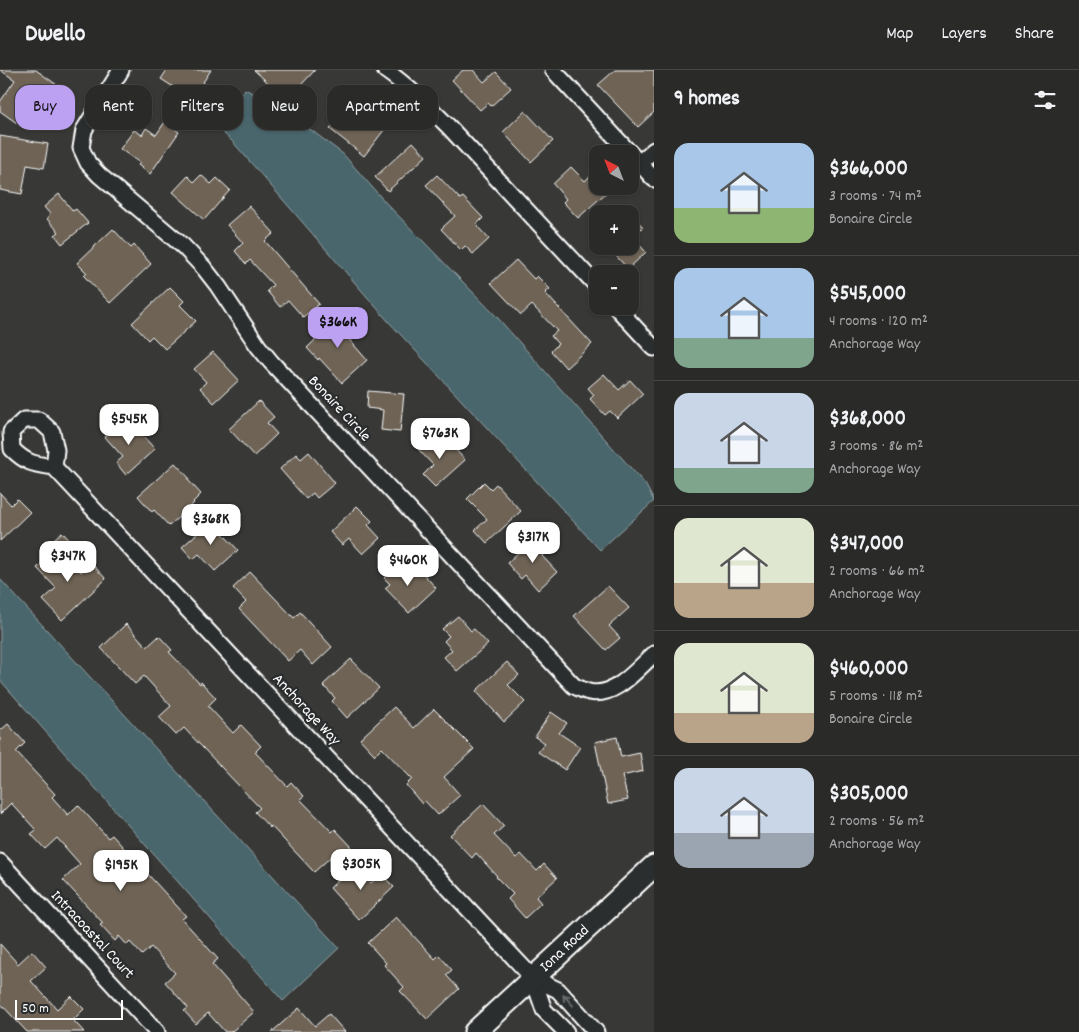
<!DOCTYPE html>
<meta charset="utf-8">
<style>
body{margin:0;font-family:Dekko,sans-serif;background:#363634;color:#f1f3f6;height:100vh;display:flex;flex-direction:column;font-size:19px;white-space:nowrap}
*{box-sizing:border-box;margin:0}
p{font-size:16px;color:#a5a7a8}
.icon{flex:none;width:28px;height:28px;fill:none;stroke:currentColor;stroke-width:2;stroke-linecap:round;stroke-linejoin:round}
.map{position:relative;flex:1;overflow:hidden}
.details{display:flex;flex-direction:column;background:#2a2a28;width:425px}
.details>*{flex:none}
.hud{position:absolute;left:15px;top:15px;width:475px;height:45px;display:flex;gap:10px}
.needle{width:32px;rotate:318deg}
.controls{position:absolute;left:589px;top:75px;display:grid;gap:10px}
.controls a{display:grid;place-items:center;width:50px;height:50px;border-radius:10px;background:#2a2a28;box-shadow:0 1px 4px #0004,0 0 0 1px #464645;font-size:25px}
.scale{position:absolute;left:15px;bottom:12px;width:108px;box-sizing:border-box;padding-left:5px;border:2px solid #fff;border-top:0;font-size:14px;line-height:18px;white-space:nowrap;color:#fff;-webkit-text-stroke:4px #2a2d2e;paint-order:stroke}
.price{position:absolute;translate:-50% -42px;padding:0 11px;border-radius:10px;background:#fff;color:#222;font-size:16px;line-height:32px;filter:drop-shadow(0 1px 2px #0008)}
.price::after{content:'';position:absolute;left:50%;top:30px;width:15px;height:11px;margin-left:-8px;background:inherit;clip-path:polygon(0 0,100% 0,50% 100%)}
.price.current{background:#bca0f2;color:#111}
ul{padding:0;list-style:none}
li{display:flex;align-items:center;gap:15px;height:125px;padding:0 20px}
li+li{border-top:1px solid #464645}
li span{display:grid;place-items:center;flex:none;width:140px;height:100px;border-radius:15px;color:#555}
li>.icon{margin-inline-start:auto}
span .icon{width:60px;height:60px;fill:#fffc;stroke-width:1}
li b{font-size:21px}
h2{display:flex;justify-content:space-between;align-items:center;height:60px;padding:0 20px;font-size:21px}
.chip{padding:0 18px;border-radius:15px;background:#2a2a28;box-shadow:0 1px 4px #0004,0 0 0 1px #464645;font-size:18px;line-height:45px}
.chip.current{background:#bca0f2;color:#111}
header{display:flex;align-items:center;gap:30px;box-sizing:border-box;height:70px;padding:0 25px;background:#2a2a28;border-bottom:1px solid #464645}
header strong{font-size:24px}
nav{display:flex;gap:28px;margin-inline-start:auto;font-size:18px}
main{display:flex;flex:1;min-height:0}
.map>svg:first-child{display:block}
.water{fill:#49666c;stroke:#92a3a7}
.building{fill:#6e6355;stroke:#fff}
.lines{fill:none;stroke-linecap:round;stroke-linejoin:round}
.street-casing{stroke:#fff;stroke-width:19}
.secondary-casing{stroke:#fff;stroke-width:25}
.street{stroke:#2a2d2e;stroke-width:15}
.secondary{stroke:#2a2d2e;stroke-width:21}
.oneway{stroke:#6a6c6d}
.labels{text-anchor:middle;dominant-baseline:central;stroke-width:4.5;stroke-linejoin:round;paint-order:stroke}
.street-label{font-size:16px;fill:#fff;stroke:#2a2d2e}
</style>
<header>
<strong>Dwello</strong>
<nav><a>Map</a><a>Layers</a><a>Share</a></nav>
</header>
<main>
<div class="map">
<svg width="654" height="962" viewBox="0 0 654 962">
<rect width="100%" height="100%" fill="#383836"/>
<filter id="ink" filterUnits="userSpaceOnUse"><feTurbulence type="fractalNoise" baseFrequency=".02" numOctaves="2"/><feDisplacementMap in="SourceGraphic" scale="10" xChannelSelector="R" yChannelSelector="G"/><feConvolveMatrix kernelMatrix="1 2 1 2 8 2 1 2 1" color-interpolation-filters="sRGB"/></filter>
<g filter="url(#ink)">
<path class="water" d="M245 19 283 39 343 84 386 133 497 247 645 414 654 431 600 480 388 251 232 71 222 62Z
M0 509 339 878 283 931 0 610Z"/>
<path class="building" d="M0 0H36L64 20 53 36 41 28 21 56 0 41V32L15 10Z
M167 0H211L192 29 161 9Z
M254 0H315L287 30Z
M463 0H473L484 12 496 2 511 18 491 36 488 33 480 40 452 10Z
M615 0H654V42L638 57 598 15Z
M348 36 367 51 377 39 391 51 364 86 330 59Z
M525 41 553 71 531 92 503 62Z
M165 52 179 62 150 104 138 95 140 93 120 79 134 60 142 65 146 58 156 65Z
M0 66 48 74 44 98 27 95 22 124 0 120Z
M413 72 426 86 388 121 375 107Z
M571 97 585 111 591 105 598 112V116H602L607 122 578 148 563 132 566 129 553 114Z
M201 105 211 114 217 108 230 120 204 150 173 122 188 106 194 112Z
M437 105 460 129 463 127 483 148 476 155 489 169 473 184 465 176 461 180 441 159 455 146 426 115Z
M59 124 73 141 76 139 88 153 62 174 55 165 59 162 47 149 50 144 44 137Z
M249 136 274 163 265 171 319 234 303 247 288 230 280 237 267 221 273 215 250 190 246 194 235 181 243 173 227 155Z
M630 143 643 157 632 167 646 182 628 199 607 176H630Z
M113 159 131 178 134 175 151 194 110 233 84 206 87 203 77 193Z
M516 190 534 209 537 206 550 219 545 223 592 274 566 298 551 281 558 274 551 266 557 261 532 235 521 245 491 213Z
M170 217 184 231 180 235 196 251 165 279 152 266 148 270 132 253Z
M343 243 357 258 347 267 367 290 342 313 319 288 318 290 307 278Z
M213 282 239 310 214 333 200 318 206 312 194 299Z
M604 304 619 320 630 310 643 324 617 348 610 341 605 345 590 329 594 325 588 318Z
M368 321 404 324 400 362 381 360 383 340 367 338Z
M259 331 274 347 267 353 277 364 254 386 229 359Z
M126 348 155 379 126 405 116 393 123 387 105 367Z
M431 366 438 373 444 367 465 390 435 417 423 405 433 395 418 379Z
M309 382 335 413 317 428 313 423 306 429 280 399 296 384 301 389Z
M175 393 189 408 188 410 201 424 193 432 194 433 169 456 154 440 152 442 138 426Z
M484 412 491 419 496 414 521 441 487 473 475 460 487 449 467 429Z
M0 423 11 435 17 429 30 442 0 471Z
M357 436 372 451 368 455 380 468 363 484 349 469 342 475 330 462Z
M211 451 238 480 215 501 199 484 193 489 182 477Z
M62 462 75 476 67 483 54 469Z
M536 466 549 479 542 486 557 502 538 520 525 505 521 509 507 493Z
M59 478 81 502 91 493 106 509 62 550 43 530 56 518 37 498Z
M402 491 415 505 420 500 436 518 409 543 385 518 390 514 384 508Z
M250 502 294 548 300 542 332 577 313 595 300 580 288 591 239 539 246 532 233 518Z
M608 516 629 538 609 556 620 568 606 580 574 546Z
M458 546 471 561 474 559 488 574 457 601 444 587 452 580 444 571 449 566 442 559Z
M126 554 147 577 159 566 172 580 169 582 200 614 201 612 216 628 208 636 233 663 241 655 261 676 255 682 287 716 291 712 304 726 300 729 332 762 335 759 352 777 338 789 334 784 314 802 271 756 270 758 255 742 260 738 184 658 176 665 159 647 171 636 144 606 135 614 101 578Z
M351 589 379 618 347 648 332 631 335 628 323 615Z
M507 592 519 605 508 615 525 632 504 652 476 621Z
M394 637 414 658 434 639 474 679 444 707 460 725 438 745 425 731 422 734 406 715 412 709 382 678 375 685 360 669Z
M551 642 567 653 559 663 580 677 565 700 538 682 545 673 535 667Z
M8 654 25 673 16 682 55 724 52 727 68 745 78 735 108 768 112 765 186 846 182 849 218 889 212 894 254 942 231 962H225L208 943 196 954 184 941 188 938 165 912 175 903 151 877 142 885 130 872 127 875 119 866 115 871 100 855 103 853 63 810 80 794 57 768 45 779 31 764 36 760 11 733 0 744V661Z
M617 667 621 687 640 683 643 701 622 706 628 730 608 734 595 672Z
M483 734 504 756 494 765 516 788 521 784 537 801 544 794 557 808 536 827 541 833 525 848 508 829 513 824 496 807 497 806 476 783 472 788 450 765Z
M354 795 371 813 381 804 394 817 359 850 330 818Z
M396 847 435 889 439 885 452 900 446 905 459 919 427 949 400 921 404 917 384 895 386 893 368 873Z
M0 874 18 894 32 881 46 897 31 911 57 939 71 926 84 939 73 950 84 962H27L0 933Z
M299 938 315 956 329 944 345 962H272Z"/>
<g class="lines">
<defs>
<path id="street" d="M121 0 84 60 81 78 88 93 99 105 183 176 204 198 218 216 258 276 271 292 574 616C579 618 584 621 589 622 615 628 637 599 654 584
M385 0C408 16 428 36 448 56L598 217
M553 0 654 109
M639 93 654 80
M615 236 654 278
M24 350H39L52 362 56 380 54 397C34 394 27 394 12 379L11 362Z
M54 397 533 908 558 920 596 962
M0 792 157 962
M533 908 544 940 566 962"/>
<path id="secondary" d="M475 962 654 796"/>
</defs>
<use href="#street" class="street-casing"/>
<use href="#secondary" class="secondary-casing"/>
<use href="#street" class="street"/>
<use href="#secondary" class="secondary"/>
</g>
<defs><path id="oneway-shaft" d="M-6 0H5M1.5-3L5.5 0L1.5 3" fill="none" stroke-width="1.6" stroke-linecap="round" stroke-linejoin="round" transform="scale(1.25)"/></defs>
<use class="oneway" href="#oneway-shaft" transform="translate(568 930) rotate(-132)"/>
</g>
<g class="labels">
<g class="street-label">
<text transform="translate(339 339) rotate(47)">Bonaire Circle</text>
<text transform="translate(306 640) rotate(47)">Anchorage Way</text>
<text transform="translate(92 865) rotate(47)">Intracoastal Court</text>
<text transform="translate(565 879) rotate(-43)">Iona Road</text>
</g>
</g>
</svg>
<div class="controls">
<a><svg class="needle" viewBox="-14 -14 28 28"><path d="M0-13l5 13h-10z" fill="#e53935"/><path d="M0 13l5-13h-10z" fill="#a5a7a8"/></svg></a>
<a>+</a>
<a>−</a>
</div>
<div class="scale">50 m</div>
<b class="price current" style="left:338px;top:279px">$366K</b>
<b class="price" style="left:129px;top:376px">$545K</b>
<b class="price" style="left:440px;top:390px">$763K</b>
<b class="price" style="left:211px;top:476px">$368K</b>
<b class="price" style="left:533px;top:494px">$317K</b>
<b class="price" style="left:68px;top:513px">$347K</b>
<b class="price" style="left:408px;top:517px">$460K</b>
<b class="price" style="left:361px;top:821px">$305K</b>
<b class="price" style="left:121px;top:822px">$195K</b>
<div class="hud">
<a class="chip current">Buy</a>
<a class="chip">Rent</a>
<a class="chip">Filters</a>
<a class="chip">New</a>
<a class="chip">Apartment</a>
</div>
</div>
<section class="details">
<h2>9 homes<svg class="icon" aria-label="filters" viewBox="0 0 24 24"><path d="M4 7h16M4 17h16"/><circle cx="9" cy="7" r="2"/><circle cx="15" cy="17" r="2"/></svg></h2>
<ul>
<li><span style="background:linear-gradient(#a9c7e8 65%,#8fb573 0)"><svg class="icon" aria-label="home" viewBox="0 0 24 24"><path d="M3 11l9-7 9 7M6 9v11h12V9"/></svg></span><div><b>$366,000</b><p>3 rooms · 74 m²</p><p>Bonaire Circle</p></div></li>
<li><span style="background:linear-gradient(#a9c7e8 70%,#7fa58c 0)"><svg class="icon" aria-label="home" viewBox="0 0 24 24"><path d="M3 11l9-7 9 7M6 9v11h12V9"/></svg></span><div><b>$545,000</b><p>4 rooms · 120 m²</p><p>Anchorage Way</p></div></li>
<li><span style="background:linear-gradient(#c9d6e8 75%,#7fa58c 0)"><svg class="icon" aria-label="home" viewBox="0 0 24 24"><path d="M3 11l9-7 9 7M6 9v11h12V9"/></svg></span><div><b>$368,000</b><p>3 rooms · 86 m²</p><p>Anchorage Way</p></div></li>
<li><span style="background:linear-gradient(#dfe7d0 65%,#b9a48a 0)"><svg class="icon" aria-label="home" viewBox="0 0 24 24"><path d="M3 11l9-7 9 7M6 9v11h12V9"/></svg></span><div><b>$347,000</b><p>2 rooms · 66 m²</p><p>Anchorage Way</p></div></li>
<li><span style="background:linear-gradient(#dfe7d0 70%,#b9a48a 0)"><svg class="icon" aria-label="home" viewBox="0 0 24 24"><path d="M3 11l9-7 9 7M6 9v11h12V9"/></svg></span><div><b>$460,000</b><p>5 rooms · 118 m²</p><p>Bonaire Circle</p></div></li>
<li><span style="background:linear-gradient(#c9d6e8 65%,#9aa5b1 0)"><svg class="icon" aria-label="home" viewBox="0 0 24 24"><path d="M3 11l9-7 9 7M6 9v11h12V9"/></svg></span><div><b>$305,000</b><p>2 rooms · 56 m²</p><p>Anchorage Way</p></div></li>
</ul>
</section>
</main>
